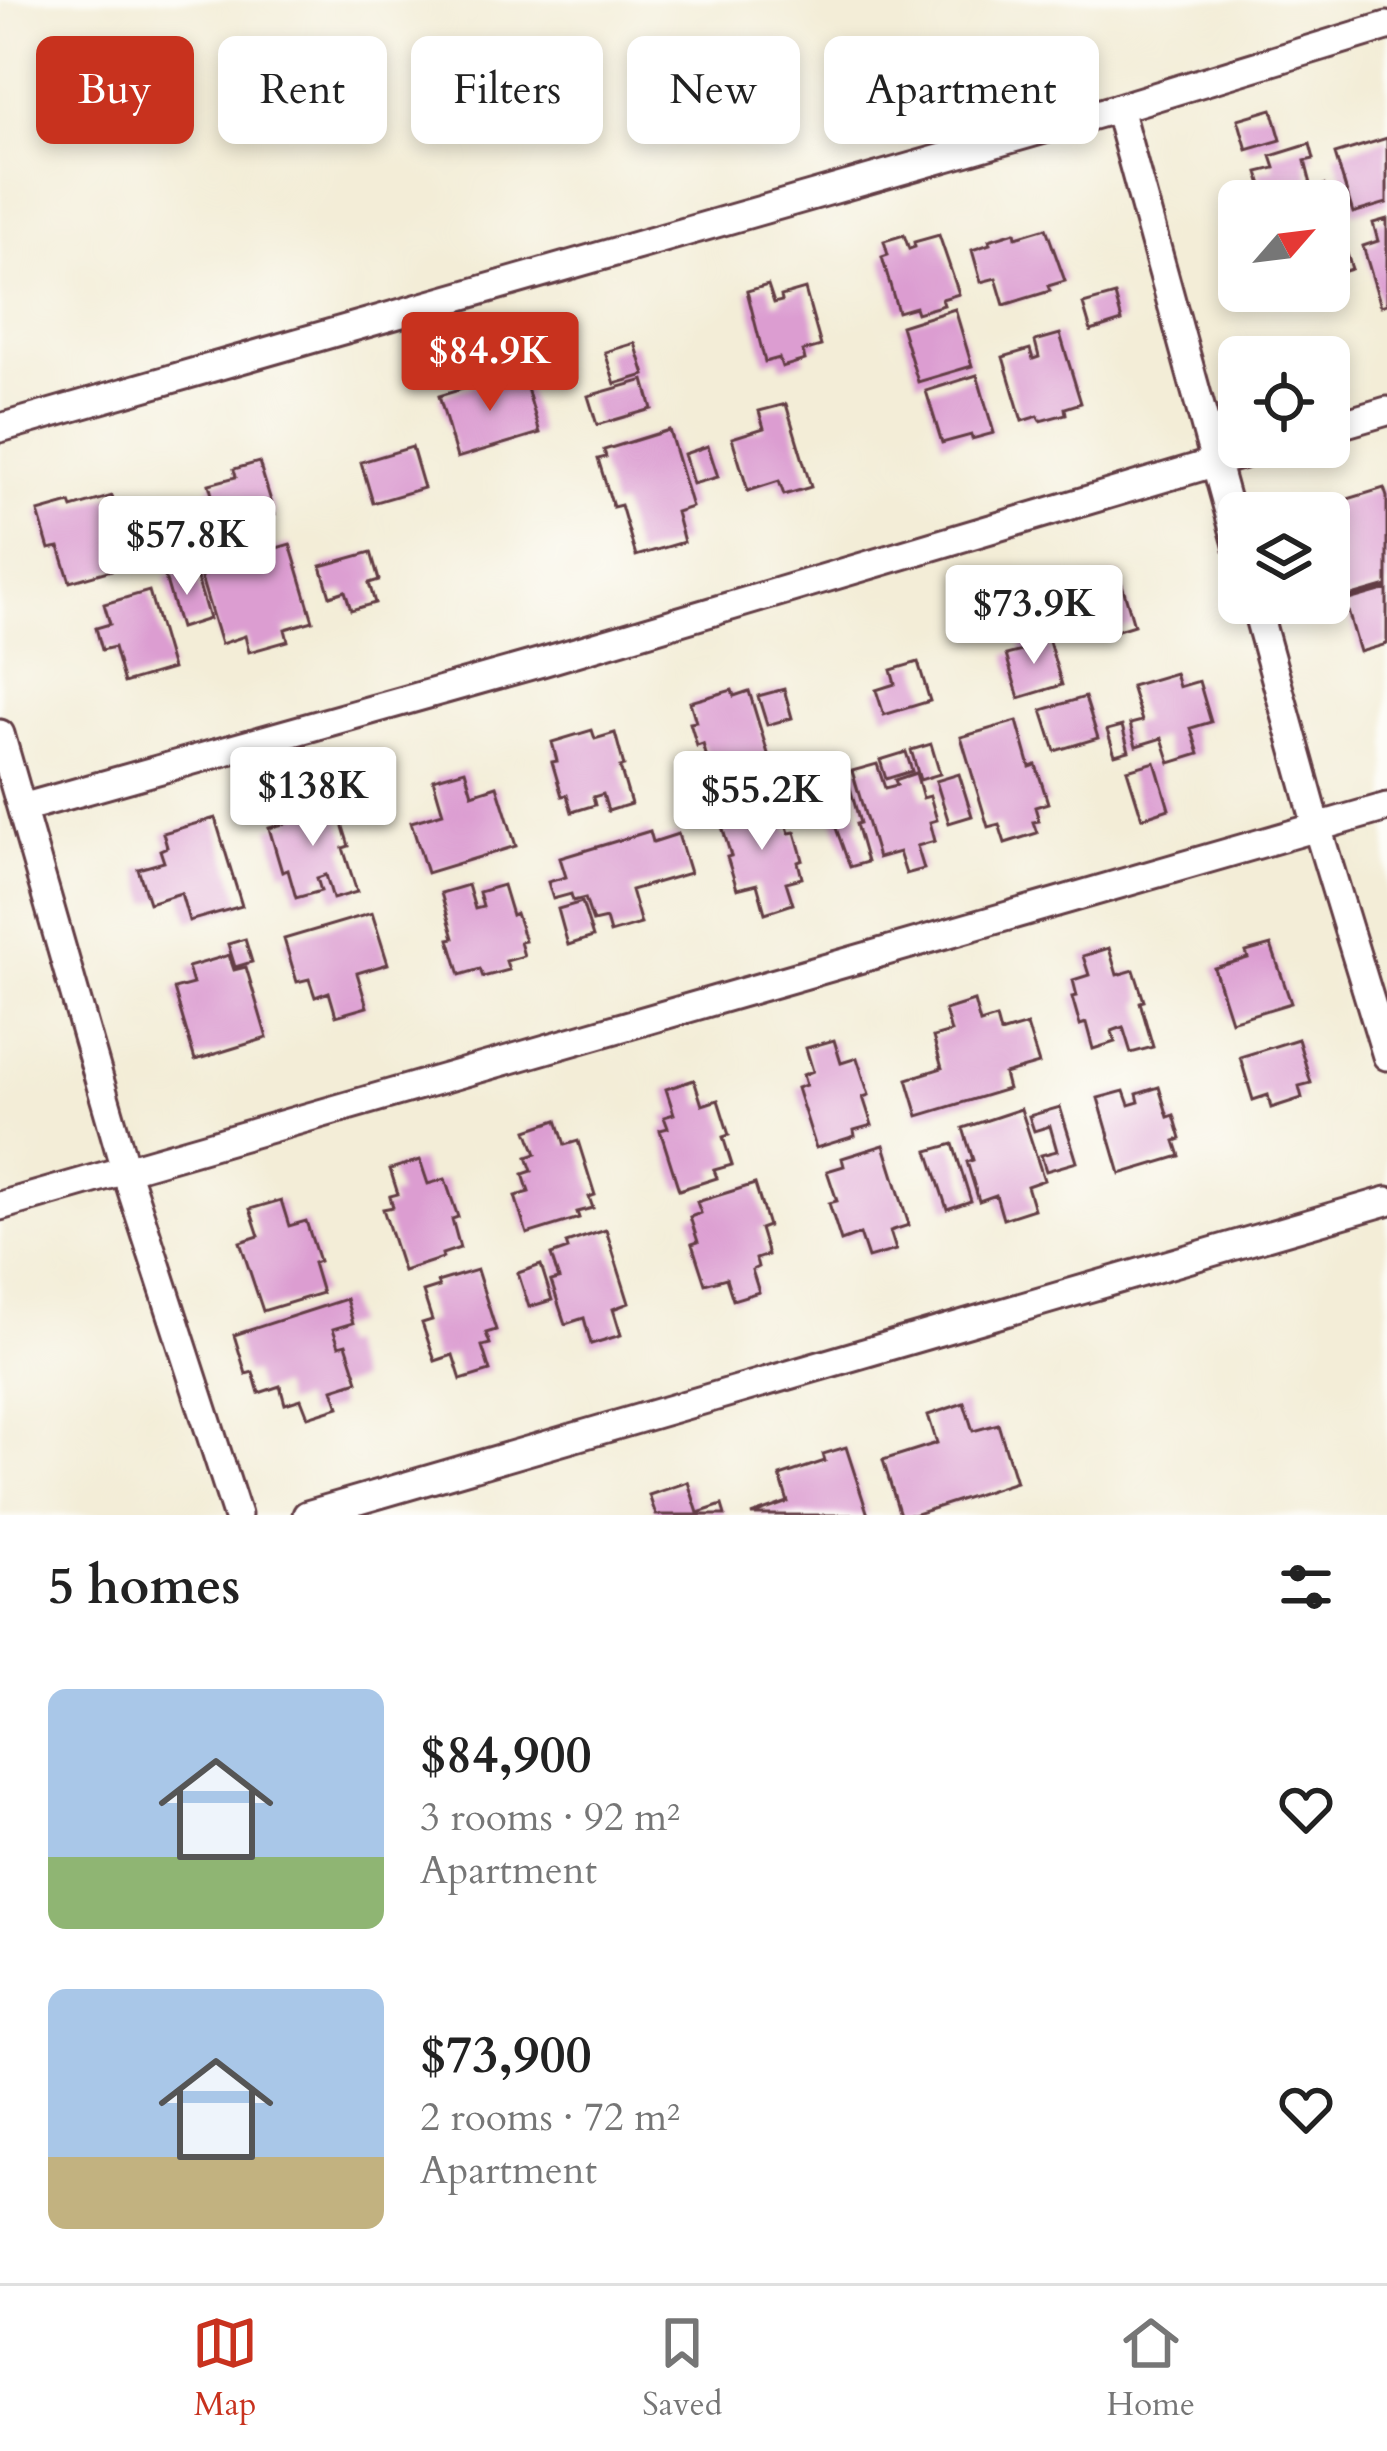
<!DOCTYPE html>
<meta charset="utf-8">
<style>
body{margin:0;font-family:Cardo,serif;background:#f2f2f2;color:#222;height:100vh;display:flex;flex-direction:column;font-size:45px;white-space:nowrap}
*{box-sizing:border-box;margin:0}
p{font-size:39px;color:#767676}
.icon{flex:none;width:66px;height:66px;fill:none;stroke:currentColor;stroke-width:2;stroke-linecap:round;stroke-linejoin:round}
.map{position:relative;height:1515px;overflow:hidden}
.details{display:flex;flex-direction:column;background:#fff;flex:1}
.details>*{flex:none}
.banner{position:absolute;left:36px;top:36px;width:1317px;height:108px;display:flex;gap:24px}
.needle{width:78px;rotate:62deg}
.fabs{position:absolute;left:1218px;top:180px;display:grid;gap:24px}
.fabs a{display:grid;place-items:center;width:132px;height:132px;border-radius:18px;background:#fff;box-shadow:0 6px 18px #0003;font-size:60px}
.price{position:absolute;translate:-50% -102px;padding:0 27px;border-radius:12px;background:#fff;color:#222;font-size:39px;line-height:78px;filter:drop-shadow(0 3px 6px #0008)}
.price::after{content:'';position:absolute;left:50%;top:72px;width:36px;height:27px;margin-left:-18px;background:inherit;clip-path:polygon(0 0,100% 0,50% 100%)}
.price.selected{background:#c8321e;color:#fff}
ul{padding:0;list-style:none}
li{display:flex;align-items:center;gap:36px;height:300px;padding:0 48px}
li span{display:grid;place-items:center;flex:none;width:336px;height:240px;border-radius:18px;color:#555}
li>.icon{margin-inline-start:auto}
span .icon{width:144px;height:144px;fill:#fffc;stroke-width:1}
li b{font-size:51px}
h2{display:flex;justify-content:space-between;align-items:center;height:144px;padding:0 48px;font-size:51px}
.tag{padding:0 42px;border-radius:18px;background:#fff;box-shadow:0 6px 18px #0003;font-size:42px;line-height:108px}
.tag.selected{background:#c8321e;color:#fff}
.tabs{display:flex;justify-content:space-around;align-items:center;height:168px;border-top:3px solid #e0e0e0;background:#fff;font-size:33px;color:#767676}
.tabs a{display:grid;justify-items:center;gap:6px}
.tabs .selected{color:#c8321e}
.map>svg:first-child{display:block}
.building{fill:#dc9dd1}
.lines{fill:none;stroke-linecap:round;stroke-linejoin:round}
.minor-casing{stroke:#633e45;stroke-width:33}
.minor{stroke:#fff;stroke-width:27}
</style>
<div class="map">
<svg width="1387" height="1515" viewBox="0 0 1387 1515">
<rect width="100%" height="100%" fill="#fdfcf7"/>
<filter id="ink" filterUnits="userSpaceOnUse"><feTurbulence type="fractalNoise" baseFrequency=".00833" numOctaves="2"/><feDisplacementMap in="SourceGraphic" scale="24" xChannelSelector="R" yChannelSelector="G"/><feConvolveMatrix kernelMatrix="1 2 1 2 8 2 1 2 1" color-interpolation-filters="sRGB"/></filter>
<filter id="wash" filterUnits="userSpaceOnUse"><feTurbulence type="fractalNoise" baseFrequency=".004" numOctaves="4" result="noise"/><feDisplacementMap in="SourceGraphic" scale="48" xChannelSelector="R" yChannelSelector="G"/><feGaussianBlur stdDeviation="2.7" result="paint"/><feColorMatrix in="noise" values="0 0 0 0 0 0 0 0 0 0 0 0 0 0 0 0 0 1.4 0 .05"/><feComposite in="paint" operator="in"/></filter>
<g filter="url(#wash)">
<rect width="100%" height="100%" fill="#f3edd7"/>
<g id="blocks">
<path class="building" d="M1272 109 1281 140 1247 150 1238 119Z
M1387 138V203L1353 213 1335 154Z
M1310 144 1314 159 1305 161 1312 188 1324 185 1329 201H1247L1246 196 1258 192 1256 187 1262 185 1258 172 1275 168 1271 156Z
M1387 219V304L1381 306 1363 246 1378 241 1373 223Z
M1046 228 1065 281 1048 286 1050 291 1004 305 996 278 981 282 972 250 990 244 989 240 1015 232 1016 237Z
M904 235 909 249 915 247 914 242 939 235 959 294 942 299 944 305 917 313 915 307 898 312 882 257 888 255 884 241Z
M1341 235 1352 269 1329 276V238Z
M768 285 774 303 782 301 781 296 805 289 821 346 803 351 805 360 782 367 779 358 765 362 747 291Z
M1115 295 1122 321 1091 331 1083 304Z
M955 309 972 366 918 382 901 326Z
M1060 334 1081 403 1065 408 1066 414 1040 421 1038 416 1022 421 1003 357 1030 349 1033 359 1039 357 1035 341Z
M635 343 645 375 615 384 605 352Z
M522 371 540 433 457 458 439 396Z
M977 375 994 433 972 439 971 435 942 443 926 391Z
M644 380 652 409 597 425 588 396Z
M786 404 811 487 784 495 779 481 748 491 732 438 764 428 759 411Z
M669 430 692 507 676 512 684 542 636 556 621 505 613 507 598 459 606 457 604 450Z
M708 446 718 477 693 484 684 454Z
M412 447 424 488 373 503 361 462Z
M259 462 275 514 210 533 201 506 214 502 209 484 236 477 234 469Z
M1384 488 1387 497V586L1345 598 1337 572 1329 575V513H1320L1318 508Z
M112 496 119 519 129 516 137 541 126 544 132 564 70 582 59 547 49 549 38 512 70 503 72 508Z
M290 544 313 621 285 629 288 641 249 652 245 636 221 644 199 571Z
M371 552 379 580 369 583 375 603 351 610 345 591 330 596 321 566Z
M194 568 209 619 180 628 165 577Z
M1119 574 1134 625 1092 638 1077 586Z
M1387 589V644L1360 652 1345 601Z
M149 591 172 669 124 683 114 647 102 650 96 628 110 624 104 604Z
M1047 635 1062 685 1019 698 1006 655 1022 651 1020 643Z
M918 662 930 701 884 715 876 690 895 684 891 670Z
M1175 673 1179 687 1199 681 1211 722 1191 728 1199 754 1170 763 1162 738 1136 746 1130 724 1142 721 1131 686Z
M784 689 792 718 767 725 758 696Z
M732 690 734 696 749 691 772 767 742 775 739 764 711 772 703 744 697 746 690 723 696 722 690 702Z
M1085 697 1098 738 1055 751 1042 710Z
M1017 721 1030 767 1036 765 1048 803 1035 807 1039 821 1033 822 1037 833 1005 843 999 824 988 827 961 737Z
M1122 726 1129 751 1115 755 1107 730Z
M592 730 595 739 615 733 624 766 620 767 631 804 608 811 603 794 593 797 595 805 572 812 567 795 562 796 552 762 557 761 552 742Z
M931 744 940 774 920 780 911 750Z
M906 752 912 771 886 779 880 760Z
M1155 762 1169 809 1142 818 1127 770Z
M877 764 885 788 897 785 895 780 916 773 923 798 930 796 937 820 930 822 935 841 917 846 924 869 906 874 899 852 878 858 852 771Z
M465 770 472 794 497 786 516 846 427 873 411 822 443 813 433 779Z
M959 774 972 816 949 823 936 781Z
M849 784 860 823 856 824 867 862 850 867 823 792Z
M312 791 320 820 339 814 349 846 343 848 357 892 333 899 326 875 317 878 321 891 296 898 288 870 282 872 269 828 290 822 284 799Z
M744 802 751 827 760 824 756 811 780 804 789 833 795 832 803 860 798 862 802 878 786 882 793 904 765 913 757 884 737 889 727 857 731 856 717 810Z
M215 818 242 906 189 921 181 893 149 903 138 869 164 862 160 850 167 847 163 833Z
M650 831 653 842 678 834 690 873 631 890 641 924 610 933 606 919 593 922 585 898 573 901 571 894 553 899 548 882 566 877 560 858Z
M468 885 475 909 483 907 479 892 503 885 512 915 516 913 525 941 520 942 524 956 506 961 509 970 483 977 480 969 460 975 449 939 454 938 441 893Z
M582 902 593 937 568 945 558 909Z
M372 913 388 964 357 973 367 1007 336 1016 329 992 315 997 309 979 297 982 284 939Z
M245 939 252 962 235 967 228 944Z
M1271 945 1291 1003 1231 1021 1214 968 1248 958 1246 952Z
M1109 948 1117 975 1134 970 1144 1001 1140 1002 1153 1047 1131 1053 1123 1027 1112 1031 1115 1042 1093 1049 1086 1023 1080 1025 1072 997 1077 996 1073 980 1089 975 1083 956Z
M229 955 234 970 246 967 267 1038 195 1060 174 989 193 984 188 967Z
M974 1001 980 1023 996 1018 1000 1033 1027 1025 1039 1064 1004 1074 1008 1089 918 1116 907 1079 942 1068 933 1037 951 1032 945 1010Z
M1298 1039 1311 1083 1299 1086 1302 1098 1271 1108 1268 1095 1253 1100 1240 1057Z
M834 1040 841 1063 857 1058 869 1095 863 1097 872 1125 854 1130 855 1136 816 1148 797 1088 806 1085 803 1075 813 1071 806 1048Z
M694 1080 702 1105 718 1100 729 1135 723 1137 732 1165 714 1170 717 1178 679 1190 660 1130 668 1128 664 1117 674 1114 666 1089Z
M1159 1087 1168 1117 1174 1115 1181 1139 1175 1141 1180 1156 1120 1174 1098 1098 1124 1091 1129 1105 1139 1102 1137 1094Z
M1060 1107 1077 1162 1046 1171 1041 1155 1057 1151 1050 1126 1034 1131 1029 1116Z
M1021 1109 1044 1180 1027 1186 1034 1209 1003 1219 996 1195 979 1201 967 1162 973 1160 963 1128Z
M557 1120 565 1145 578 1141 595 1195 589 1197 593 1208 577 1212 579 1218 527 1234 515 1196 529 1192 523 1174 532 1171 527 1157 536 1154 527 1130Z
M953 1144 971 1201 947 1209 928 1151Z
M884 1145 909 1225 890 1231 896 1250 868 1258 860 1234 841 1241 829 1203 837 1201 827 1171 844 1166 842 1158Z
M420 1160 428 1184 445 1179 458 1217 452 1219 460 1248 442 1254 443 1258 403 1271 383 1209 393 1207 390 1196 398 1194 390 1169Z
M755 1184 768 1226 760 1229 768 1255 756 1259 758 1267 752 1270 759 1292 733 1300 726 1278 705 1284 692 1244 698 1242 690 1217 701 1213 697 1202Z
M281 1200 289 1226 306 1221 319 1261 313 1263 322 1293 263 1311 240 1242 259 1236 250 1209Z
M606 1230 629 1303 613 1309 621 1335 591 1344 584 1318 565 1324 551 1281 559 1279 551 1255 568 1249 566 1243Z
M541 1265 552 1300 529 1307 518 1273Z
M477 1270 496 1330 486 1333 490 1344 482 1346 490 1371 461 1380 453 1355 435 1361 422 1323 432 1320 423 1292 439 1287 437 1282Z
M346 1299 353 1323 333 1329 339 1346 346 1344 358 1381 333 1389 339 1407 308 1417 301 1399 285 1404 280 1386 259 1393 253 1372 246 1374 234 1335Z
M964 1403 973 1431 998 1424 1016 1482 913 1515H900L883 1460 937 1443 928 1415Z
M846 1447 868 1515H751L788 1502 780 1476 825 1461 823 1454Z
M688 1482 698 1513 722 1505 725 1515H656L649 1495Z"/>
</g>
</g>
<g filter="url(#ink)">
<use href="#blocks" fill-opacity="0" stroke="#633e45" stroke-width="3"/>
<g class="lines">
<defs>
<path id="minor" d="M1118 108 1239 548
M0 428 1118 108 1387 26
M1329 428 1387 411
M1255 603 1317 827 1387 1056
M0 734 125 1169 237 1515
M22 808 542 662 1267 447
M0 1206 1387 807
M307 1515 1387 1201"/>
</defs>
<use href="#minor" class="minor-casing"/>
<use href="#minor" class="minor"/>
</g>
</g>
</svg>
<div class="fabs">
<a><svg class="needle" viewBox="-14 -14 28 28"><path d="M0-13l5 13h-10z" fill="#e53935"/><path d="M0 13l5-13h-10z" fill="#767676"/></svg></a>
<a><svg class="icon" aria-label="locate" viewBox="0 0 24 24"><circle cx="12" cy="12" r="6"/><path d="M12 2v4M12 18v4M2 12h4M18 12h4"/></svg></a>
<a><svg class="icon" aria-label="layers" viewBox="0 0 24 24"><path d="M12 4l9 5-9 5-9-5zM3 14l9 5 9-5"/></svg></a>
</div>
<b class="price selected" style="left:490px;top:414px">$84.9K</b>
<b class="price" style="left:187px;top:598px">$57.8K</b>
<b class="price" style="left:1034px;top:667px">$73.9K</b>
<b class="price" style="left:313px;top:849px">$138K</b>
<b class="price" style="left:762px;top:853px">$55.2K</b>
<div class="banner">
<a class="tag selected">Buy</a>
<a class="tag">Rent</a>
<a class="tag">Filters</a>
<a class="tag">New</a>
<a class="tag">Apartment</a>
</div>
</div>
<section class="details">
<h2>5 homes<svg class="icon" aria-label="filters" viewBox="0 0 24 24"><path d="M4 7h16M4 17h16"/><circle cx="9" cy="7" r="2"/><circle cx="15" cy="17" r="2"/></svg></h2>
<ul>
<li><span style="background:linear-gradient(#a9c7e8 70%,#8fb573 0)"><svg class="icon" aria-label="home" viewBox="0 0 24 24"><path d="M3 11l9-7 9 7M6 9v11h12V9"/></svg></span><div><b>$84,900</b><p>3 rooms · 92 m²</p><p>Apartment</p></div><svg class="icon" aria-label="heart" viewBox="0 0 24 24"><path d="M12 20l-8-8c-3-5 5-10 8-4 3-6 11-1 8 4z"/></svg></li>
<li><span style="background:linear-gradient(#a9c7e8 70%,#c2b280 0)"><svg class="icon" aria-label="home" viewBox="0 0 24 24"><path d="M3 11l9-7 9 7M6 9v11h12V9"/></svg></span><div><b>$73,900</b><p>2 rooms · 72 m²</p><p>Apartment</p></div><svg class="icon" aria-label="heart" viewBox="0 0 24 24"><path d="M12 20l-8-8c-3-5 5-10 8-4 3-6 11-1 8 4z"/></svg></li>
</ul>
</section>
<nav class="tabs">
<a class="selected"><svg class="icon" aria-label="map" viewBox="0 0 24 24"><path d="M3 6l6-2 6 2 6-2v14l-6 2-6-2-6 2zM9 4v14M15 6v14"/></svg>Map</a>
<a><svg class="icon" aria-label="saved" viewBox="0 0 24 24"><path d="M7 4h10v16l-5-4-5 4z"/></svg>Saved</a>
<a><svg class="icon" aria-label="home" viewBox="0 0 24 24"><path d="M3 11l9-7 9 7M6 9v11h12V9"/></svg>Home</a>
</nav>
